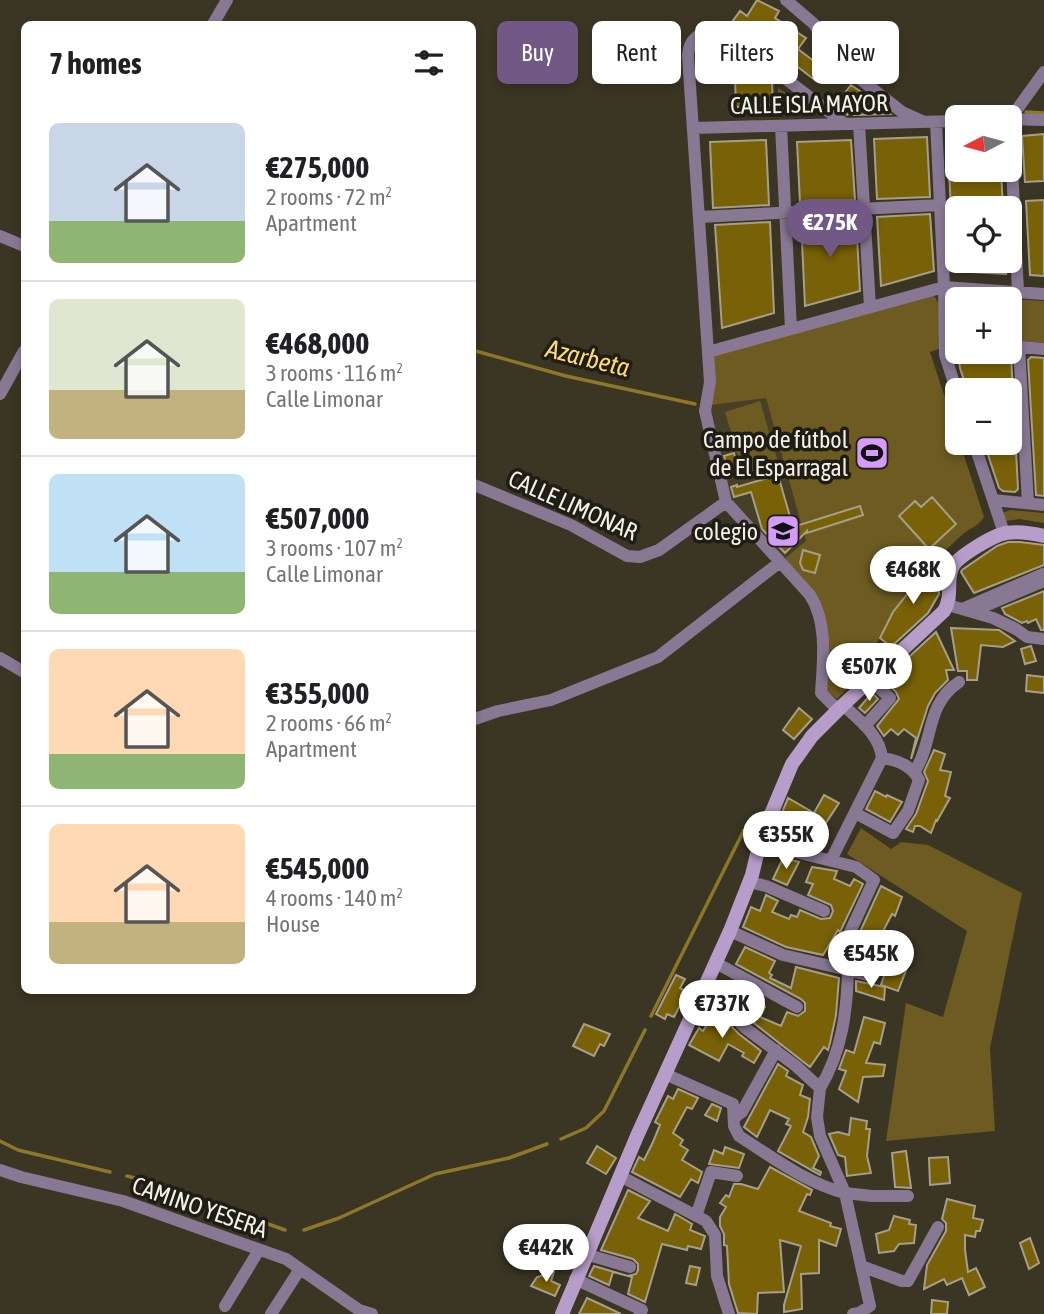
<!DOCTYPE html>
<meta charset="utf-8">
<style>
body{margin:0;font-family:"Asap Condensed",sans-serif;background:#f2f2f2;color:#202124;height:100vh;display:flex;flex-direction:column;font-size:26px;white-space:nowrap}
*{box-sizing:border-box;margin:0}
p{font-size:23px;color:#757577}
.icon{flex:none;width:38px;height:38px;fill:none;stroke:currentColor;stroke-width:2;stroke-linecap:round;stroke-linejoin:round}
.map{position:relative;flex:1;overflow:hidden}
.details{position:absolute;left:21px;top:21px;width:455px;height:973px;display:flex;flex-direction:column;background:#fff;border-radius:10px;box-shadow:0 4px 10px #0003}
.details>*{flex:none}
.hud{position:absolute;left:497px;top:21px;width:441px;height:63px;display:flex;gap:14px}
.needle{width:46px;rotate:264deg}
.fabs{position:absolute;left:945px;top:105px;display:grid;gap:14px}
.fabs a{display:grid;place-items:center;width:77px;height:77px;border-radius:10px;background:#fff;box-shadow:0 4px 10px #0003;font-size:35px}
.price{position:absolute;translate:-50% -60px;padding:0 16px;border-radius:24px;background:#fff;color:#222;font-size:23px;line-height:46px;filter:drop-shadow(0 2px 4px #0008)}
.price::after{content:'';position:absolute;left:50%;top:42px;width:21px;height:16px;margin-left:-10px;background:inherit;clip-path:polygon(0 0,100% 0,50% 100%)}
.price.selected{background:#715885;color:#fff}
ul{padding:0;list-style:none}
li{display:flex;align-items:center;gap:21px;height:175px;padding:0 28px}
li+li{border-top:2px solid #e0e0e0}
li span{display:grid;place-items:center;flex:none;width:196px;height:140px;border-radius:10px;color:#555}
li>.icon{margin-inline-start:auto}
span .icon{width:84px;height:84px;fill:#fffc;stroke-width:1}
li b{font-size:30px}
h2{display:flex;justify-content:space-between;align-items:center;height:84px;padding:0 28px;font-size:30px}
.chip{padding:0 24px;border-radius:10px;background:#fff;box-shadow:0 4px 10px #0003;font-size:24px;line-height:63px}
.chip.selected{background:#715885;color:#fff}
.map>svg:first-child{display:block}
.built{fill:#473f26}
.green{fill:#6d5b21}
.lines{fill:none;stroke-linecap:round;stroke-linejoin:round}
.stream{stroke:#8e7728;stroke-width:3.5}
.building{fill:#786106;stroke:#a69f8a;stroke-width:2}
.pedestrian{stroke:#887894;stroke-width:9}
.minor{stroke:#887894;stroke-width:12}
.secondary{stroke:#b79dc9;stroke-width:14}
.labels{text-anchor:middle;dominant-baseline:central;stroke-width:7;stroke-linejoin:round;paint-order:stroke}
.street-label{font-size:24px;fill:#f3f0e5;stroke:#1f1d15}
.poi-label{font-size:24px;fill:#f3f0e5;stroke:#1f1d15;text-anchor:end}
.water-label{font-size:26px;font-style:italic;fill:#fcdc72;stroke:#1f1d15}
</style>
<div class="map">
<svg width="1044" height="1314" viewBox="0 0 1044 1314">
<rect width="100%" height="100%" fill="#3b3523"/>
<path class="built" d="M766 397 806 541 784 559 736 508 730 497 708 405Z"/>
<path class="green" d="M778 88 806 106 810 114 778 116Z
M933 295C945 307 939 333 939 349L930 352 957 435V443H960L984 517C979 526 970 528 963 534 953 543 944 552 934 561 907 588 890 619 872 652L877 658 837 699 826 690 828 635 784 559 806 541 766 398 711 405 715 389 713 356Z
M950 295 1044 301V343L1010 340V299H957V336H951Z
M760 401 780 469 745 479 725 412Z
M1010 510 1044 513V523L1019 519 1006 521 1003 513Z
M861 828 891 849 901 842 928 845 1022 893 990 1048 995 1131 886 1141 906 1003 943 1017 967 931 847 854Z"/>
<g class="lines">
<path class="stream" d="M1026 112 1044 113
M472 350 566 376 695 404
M651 1016 744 830
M561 1139 586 1128 604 1111 645 1030
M0 1141 18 1150 110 1172
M127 1176 158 1184 285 1230
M304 1230 339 1218 435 1174 509 1158 547 1144"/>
</g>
<path class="building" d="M757 0 779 11 775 18 806 38 798 49 815 62 813 65 823 73 816 81 790 61 785 67 767 53 773 42 752 28 748 34 732 22 740 11 747 16Z
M734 52 772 81 773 105 736 107Z
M851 85 870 98 890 114 854 115 850 112 847 115 835 105Z
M1044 134V181L1025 182 1022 136Z
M957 136V170H1001L1003 208H951L947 137Z
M927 137 930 197 877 199 874 139Z
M766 140 769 205 713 208 710 142Z
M851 140 855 200 800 203 797 142Z
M1044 200V276L1030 275 1026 201Z
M930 214 934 271 881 286 877 217Z
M856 218 860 291 805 306 801 221Z
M770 222 774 313 722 328 715 225Z
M953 261H1006V274L954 271Z
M958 352H1004L1011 355 1018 489 1015 492 1003 491 999 488 984 443H1010V390H967L960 368Z
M1031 357 1044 358V496L1036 495 1028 360Z
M734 453 737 464 727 467 724 456Z
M778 475 793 527 860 506 863 515 807 533V531L785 553 762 529 751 492 734 497 731 487 737 485V487Z
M932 497 956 524 929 549 899 516 915 501 921 507Z
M1020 542 1044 545V565L974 593 961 572 962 570 997 546 1008 542Z
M803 550 820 555 815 573 803 570 800 563Z
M932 563 940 570 939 594 928 613 891 647 880 638 893 612Z
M1044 591V630H1041L1036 619 1028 623 1027 621 1022 623 1005 614 1002 608Z
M951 628 999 630 1015 641 1003 647 981 645 977 680H967V671H958Z
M936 632 954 670H946L948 680 935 693 928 706 911 759 916 738 904 729 898 735 891 729 884 736 877 726 899 699 896 692 884 680Z
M1031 646 1036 661 1025 664 1021 649Z
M1027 675 1044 677V693L1026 691Z
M872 693 878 699 865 713 859 708Z
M799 708 812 719 794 739 783 730Z
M934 750 945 754 940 770 951 772 945 796 950 798 937 821 936 820 931 833 920 826H915L913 832 906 829 916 814 928 781 924 772Z
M875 791 886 797 887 795 902 802 890 822 866 809Z
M824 795 839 803 810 847 787 841 773 834 788 798 814 813Z
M783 858 799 862 787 885 773 879Z
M812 867 837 871 834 879 850 886 854 879 863 884 840 932 838 930 823 955 786 947 743 927 751 907 760 911 766 895 778 901 772 912 789 919 791 915 797 917 800 910 821 919 830 918 833 911 831 905 808 895 813 884 806 882Z
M881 886 902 897 895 916 892 914 881 935 894 941 887 959 883 955 867 952 861 964 853 962V947Z
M745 947 775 961 769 973 772 975 770 978 791 988 796 967 839 978 836 1015 830 1043 828 1050 824 1047 810 1067 750 1020 724 995 732 981 759 996 765 1007 760 1017 781 1026 787 1012 798 1016 805 1011V1003L801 999 736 964Z
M889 961 907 968 898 991 881 985Z
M676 975 685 979 680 988 687 992 674 1017 667 1014 665 1019 656 1014Z
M856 981 885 987 884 1000 856 991Z
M716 1011 739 1034 761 1051 754 1063 742 1056 744 1053 728 1044 719 1061 689 1045 699 1028 703 1031Z
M864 1017 885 1023 880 1044 874 1042 866 1063 885 1065 883 1076 863 1077 858 1102 839 1089 846 1071 839 1069 846 1050 854 1053Z
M584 1024 610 1034 604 1046 600 1044 594 1056 573 1046Z
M778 1064 788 1071 786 1076 803 1085 800 1095 810 1099 808 1117 803 1132 811 1137 819 1156 813 1168 821 1172 820 1175 778 1151 791 1126 786 1124 789 1119 770 1110 757 1137 744 1127Z
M678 1089 698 1098 692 1109 687 1107 673 1133 683 1140 680 1145 688 1150 682 1160 702 1172 698 1183 691 1179 680 1197 632 1172 639 1157 644 1160 653 1142 660 1125 655 1122 668 1096 673 1099Z
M712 1104 721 1108 717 1121 705 1115Z
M851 1118 867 1121 866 1129H870L867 1156 871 1173 847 1176 845 1157 838 1155 829 1134 838 1132 849 1135Z
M597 1146 616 1158 606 1174 587 1163Z
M725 1147 744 1154 739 1168 709 1164 714 1150 723 1154Z
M906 1151 911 1188 895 1187 892 1153Z
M948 1157 950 1183 930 1185 929 1158Z
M770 1167 812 1190 810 1195 807 1194 799 1211 831 1223 830 1226 841 1229 836 1246 819 1240V1273L801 1274 802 1309 784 1312V1305L801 1246 780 1240 784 1292 758 1293 757 1314 738 1313 729 1284 727 1246 724 1245V1234L720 1226V1217L726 1207 720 1203 726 1195 729 1197 734 1184H741L758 1189Z
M628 1190 650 1201 638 1218 668 1231 675 1214 692 1224 690 1230 705 1236 701 1249 688 1246 687 1250 662 1244 645 1302 628 1294 632 1277 613 1272 609 1285 589 1276 594 1266 628 1276 636 1274 638 1270V1264L633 1259 601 1250Z
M947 1199 975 1206 973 1218 983 1220 980 1231H976L975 1237 965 1235V1250L968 1272 976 1268 985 1287 969 1295 962 1278 947 1285 944 1279 924 1289 927 1265 946 1231V1223L942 1219Z
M894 1216 910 1220 909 1224 916 1225 914 1243 899 1244 894 1251 879 1253 876 1234 889 1230Z
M1030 1238 1039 1263 1029 1269 1020 1243Z
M690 1266 700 1268 696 1285 686 1283Z
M554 1272 551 1281 560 1285 555 1296 531 1286 537 1277Z
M587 1298 598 1303 621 1314H579Z
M932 1300 948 1302 947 1314H931Z"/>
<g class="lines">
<path class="pedestrian" d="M961 608 1044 572"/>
<path class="minor" d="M786 0 814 24 836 56 855 75 902 112 922 121
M213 24 227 0
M1010 119 1044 72
M1010 119 1044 120
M936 122 944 287 945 355 957 392
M859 124 870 307
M1010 125 1018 292
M781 126 791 329
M693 128 957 121
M699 217 940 205
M0 236 24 246
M1010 346 1044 349
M1019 347 1028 503
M708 352 944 287 1044 294
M0 394 24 351
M974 443 1004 533
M472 484 571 525 627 556 640 557 659 550 726 502
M993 500 1044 505
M948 605 993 618 1016 629 1027 637 1044 639
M973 611 1044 581
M0 658 24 672
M838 710 821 693C823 661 828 623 810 595L726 502 705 411 710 382 688 56C689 34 709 27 728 35L845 124
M472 720 498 711 551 700 658 657 780 562
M865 726 890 698 869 679
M915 771C934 741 925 705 959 682
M855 813 893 833 908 811 919 780C912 766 898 760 882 758
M761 838 784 849 856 867 874 880 844 945V969
M831 860 882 758C880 735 859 720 843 705
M749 882 766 886 824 911
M730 931 783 955 848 970C847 1011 842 1052 820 1088
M716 963 797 1007
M848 970 871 976 879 963
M703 995 724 1005 744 1027 796 1066 820 1088 817 1117 820 1136 845 1193 872 1196H908
M665 1074 733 1104 734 1126 739 1136C772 1157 806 1183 845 1193L870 1306 859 1313 853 1314
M734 1118 742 1112 776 1050
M0 1170 21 1177 123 1201 286 1259 359 1310 372 1314
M620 1176 706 1221 715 1235 717 1276 729 1314
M696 1216 711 1172 737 1176
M585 1254 630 1267
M861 1266 902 1281H908L938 1227
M575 1279 642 1310 640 1314
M225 1306 259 1250
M271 1314 300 1269"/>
<path class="secondary" d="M562 1314 637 1136 730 931 752 875 761 838 792 764 812 736 843 705 944 611C953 596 946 583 952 568 956 557 994 535 1006 533 1018 531 1032 533 1044 536"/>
</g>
<defs>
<symbol id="stadium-square" viewBox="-11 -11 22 22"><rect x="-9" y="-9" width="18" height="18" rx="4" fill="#d59bfb" stroke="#1f1d15"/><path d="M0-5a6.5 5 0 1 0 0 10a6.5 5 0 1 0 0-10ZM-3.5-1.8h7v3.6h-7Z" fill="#111"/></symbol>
<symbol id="university-square" viewBox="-11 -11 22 22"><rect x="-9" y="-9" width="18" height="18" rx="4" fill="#d59bfb" stroke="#1f1d15"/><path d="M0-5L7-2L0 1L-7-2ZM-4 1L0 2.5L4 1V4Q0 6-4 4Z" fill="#111"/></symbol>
</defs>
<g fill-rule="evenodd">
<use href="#stadium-square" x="853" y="434" width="38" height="38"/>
<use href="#university-square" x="764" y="512" width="38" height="38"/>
</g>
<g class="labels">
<g class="street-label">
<text transform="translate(809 104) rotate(-1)">CALLE ISLA MAYOR</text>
<text transform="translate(573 505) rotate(24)">CALLE LIMONAR</text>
<text transform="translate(200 1207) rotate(19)">CAMINO YESERA</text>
</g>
<g class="poi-label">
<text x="848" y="439">Campo de fútbol<tspan x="848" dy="28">de El Esparragal</tspan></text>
<text x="758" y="531">colegio</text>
</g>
<g class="water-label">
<text transform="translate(588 358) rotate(14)">Azarbeta</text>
</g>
</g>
</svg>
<div class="fabs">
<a><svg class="needle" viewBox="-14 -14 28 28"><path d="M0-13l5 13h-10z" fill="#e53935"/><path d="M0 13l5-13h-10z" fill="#757577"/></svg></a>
<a><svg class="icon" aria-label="locate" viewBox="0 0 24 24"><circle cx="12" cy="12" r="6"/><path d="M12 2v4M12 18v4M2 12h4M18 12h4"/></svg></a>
<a>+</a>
<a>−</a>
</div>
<b class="price selected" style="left:830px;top:259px">€275K</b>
<b class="price" style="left:913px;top:606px">€468K</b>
<b class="price" style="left:869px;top:703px">€507K</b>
<b class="price" style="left:786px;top:871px">€355K</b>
<b class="price" style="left:871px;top:990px">€545K</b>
<b class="price" style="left:722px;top:1040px">€737K</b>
<b class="price" style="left:546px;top:1284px">€442K</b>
<div class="hud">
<a class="chip selected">Buy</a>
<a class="chip">Rent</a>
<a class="chip">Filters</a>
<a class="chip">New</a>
</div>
<section class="details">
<h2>7 homes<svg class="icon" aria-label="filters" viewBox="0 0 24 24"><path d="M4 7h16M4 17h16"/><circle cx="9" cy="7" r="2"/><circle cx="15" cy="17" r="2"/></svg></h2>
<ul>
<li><span style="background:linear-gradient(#c9d6e8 70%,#8fb573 0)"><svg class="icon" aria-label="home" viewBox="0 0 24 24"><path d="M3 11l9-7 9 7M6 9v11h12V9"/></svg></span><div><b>€275,000</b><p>2 rooms · 72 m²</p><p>Apartment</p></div></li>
<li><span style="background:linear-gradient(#dfe7d0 65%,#c2b280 0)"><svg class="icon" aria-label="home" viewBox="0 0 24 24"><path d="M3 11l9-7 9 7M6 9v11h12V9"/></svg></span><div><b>€468,000</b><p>3 rooms · 116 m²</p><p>Calle Limonar</p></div></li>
<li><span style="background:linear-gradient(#bfe0f5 70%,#8fb573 0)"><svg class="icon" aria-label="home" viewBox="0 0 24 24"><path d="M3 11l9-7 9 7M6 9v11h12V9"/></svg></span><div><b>€507,000</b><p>3 rooms · 107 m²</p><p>Calle Limonar</p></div></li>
<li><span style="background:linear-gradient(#ffd9b3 75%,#8fb573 0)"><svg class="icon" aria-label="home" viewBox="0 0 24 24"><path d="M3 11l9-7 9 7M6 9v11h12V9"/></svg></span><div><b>€355,000</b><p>2 rooms · 66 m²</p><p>Apartment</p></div></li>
<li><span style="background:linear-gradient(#ffd9b3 70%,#c2b280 0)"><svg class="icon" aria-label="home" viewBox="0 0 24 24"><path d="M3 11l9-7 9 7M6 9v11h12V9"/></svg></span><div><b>€545,000</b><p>4 rooms · 140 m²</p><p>House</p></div></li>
</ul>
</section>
</div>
